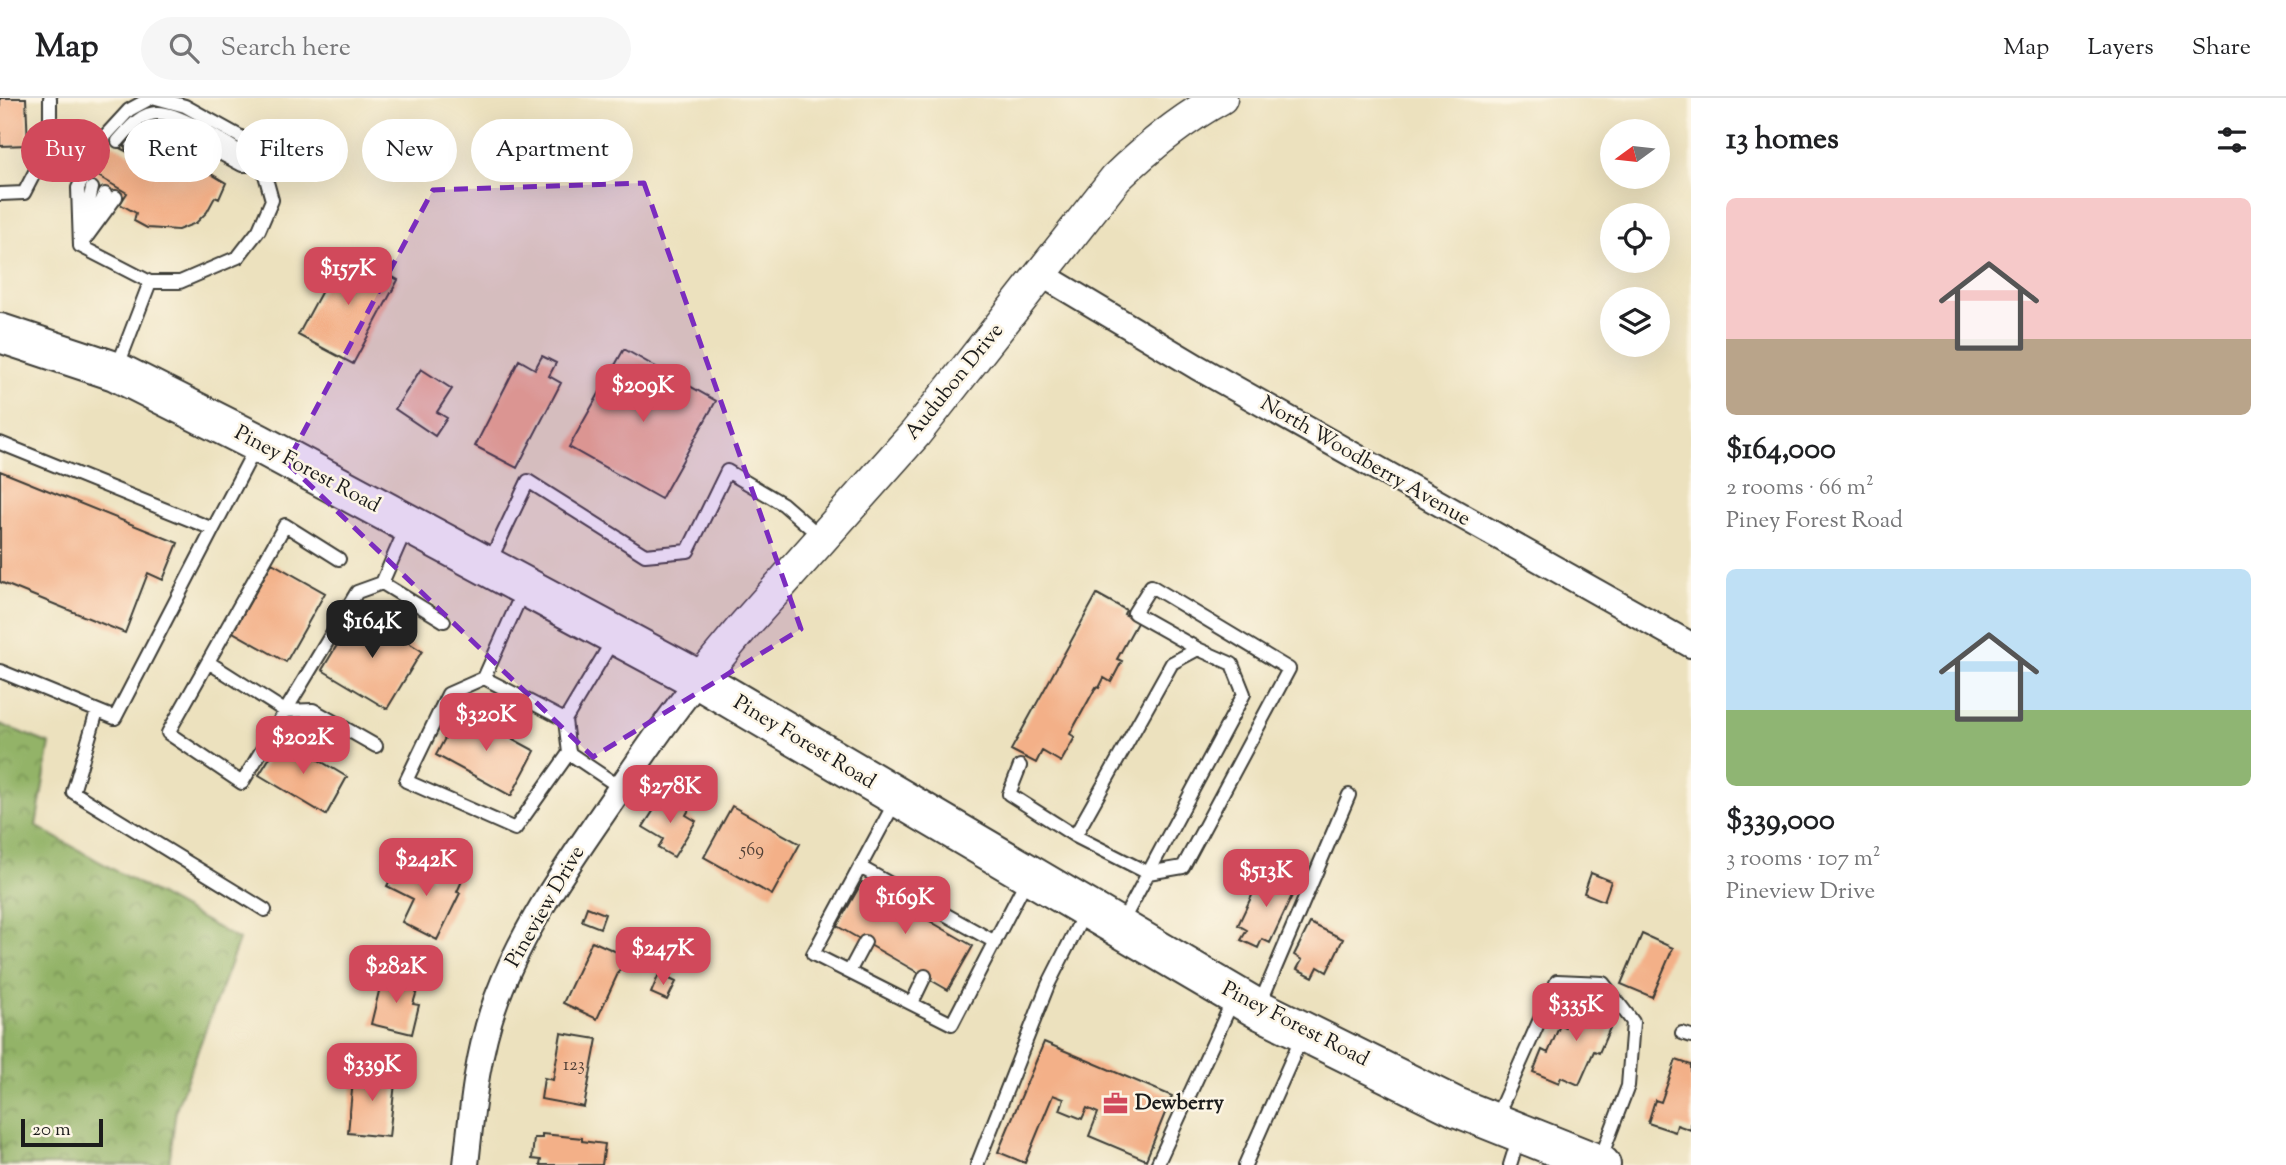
<!DOCTYPE html>
<meta charset="utf-8">
<style>
body{margin:0;font-family:"Sorts Mill Goudy",serif;background:#f6f6f6;color:#202124;height:100vh;display:flex;flex-direction:column;font-size:26px;white-space:nowrap}
*{box-sizing:border-box;margin:0}
p{font-size:23px;color:#757577}
.icon{flex:none;width:38px;height:38px;fill:none;stroke:currentColor;stroke-width:2;stroke-linecap:round;stroke-linejoin:round}
.map{position:relative;flex:1;overflow:hidden}
.sheet{display:flex;flex-direction:column;background:#fff;width:595px}
.sheet>*{flex:none}
.top-card{position:absolute;left:21px;top:21px;width:665px;height:63px;display:flex;gap:14px}
.needle{width:46px;rotate:255deg}
.buttons{position:absolute;left:1600px;top:21px;display:grid;gap:14px}
.buttons a{display:grid;place-items:center;width:70px;height:70px;border-radius:50%;background:#fff;box-shadow:0 7px 28px #0002;font-size:35px}
.scale{position:absolute;left:21px;bottom:18px;width:82px;box-sizing:border-box;padding-left:7px;border:4px solid #1c1c1c;border-top:0;font-size:19px;line-height:24px;white-space:nowrap;color:#1c1c1c;-webkit-text-stroke:5px #fcf5e5;paint-order:stroke}
.price{position:absolute;translate:-50% -60px;padding:0 16px;border-radius:14px;background:#d1495b;color:#fff;font-size:23px;line-height:46px;filter:drop-shadow(0 2px 4px #0008)}
.price::after{content:'';position:absolute;left:50%;top:42px;width:21px;height:16px;margin-left:-10px;background:inherit;clip-path:polygon(0 0,100% 0,50% 100%)}
.price.current{background:#222;color:#fff}
ul{padding:0;list-style:none}
li{display:grid;align-content:center;gap:14px;height:371px;padding:0 35px}
li span{display:grid;place-items:center;height:217px;border-radius:10px;color:#555}
li>.icon{margin-inline-start:auto}
span .icon{width:126px;height:126px;fill:#fffc;stroke-width:1}
li b{font-size:30px}
h2{display:flex;justify-content:space-between;align-items:center;height:84px;padding:0 35px;font-size:30px}
.chip{padding:0 24px;border-radius:32px;background:#fff;box-shadow:0 7px 28px #0002;font-size:24px;line-height:63px}
.chip.current{background:#d1495b;color:#fff}
header{display:flex;align-items:center;gap:42px;box-sizing:border-box;height:98px;padding:0 35px;background:#fff;border-bottom:2px solid #e0e0e0}
header strong{font-size:33px}
nav{display:flex;gap:38px;margin-inline-start:auto;font-size:24px}
.search{width:490px;height:63px;background:#f6f6f6;display:flex;align-items:center;gap:18px;box-sizing:border-box;padding:0 24px;border-radius:38px;color:#757577;font-size:26px}
main{display:flex;flex:1;min-height:0}
.map>svg:first-child{display:block}
.forest{fill:url(#forest-crowns);stroke:#586842;stroke-width:2}
.building{fill:#f3b088}
.lines{fill:none;stroke-linecap:round;stroke-linejoin:round}
.service-casing{stroke:#3b3a34;stroke-width:16}
.minor-casing{stroke:#3b3a34;stroke-width:28}
.tertiary-casing{stroke:#3b3a34;stroke-width:35}
.primary-casing{stroke:#3b3a34;stroke-width:42}
.service{stroke:#fff;stroke-width:12}
.minor{stroke:#fff;stroke-width:24}
.tertiary{stroke:#fff;stroke-width:32}
.primary{stroke:#fff;stroke-width:38}
.marked{fill:#7b2cbf;fill-opacity:0.2;stroke:#7b2cbf;stroke-width:5;stroke-dasharray:14 9;stroke-linejoin:round}
.labels{text-anchor:middle;dominant-baseline:central;stroke-width:5;stroke-linejoin:round;paint-order:stroke}
.number-label{font-size:18px;fill:#524137}
.street-label{font-size:21px;fill:#1c1c1c;stroke:#fcf5e5}
.poi-label{font-size:21px;font-weight:bold;fill:#1c1c1c;stroke:#fcf5e5;text-anchor:start}
</style>
<header>
<strong>Map</strong>
<div class="search"><svg class="icon" aria-label="search" viewBox="0 0 24 24"><circle cx="10" cy="10" r="6"/><path d="M15 15l6 6"/></svg>Search here</div>
<nav><a>Map</a><a>Layers</a><a>Share</a></nav>
</header>
<main>
<div class="map">
<svg width="1691" height="1067" viewBox="0 0 1691 1067">
<defs>
<pattern id="forest-crowns" width="20" height="18" patternUnits="userSpaceOnUse" patternTransform="scale(1.75)"><rect width="20" height="18" fill="#93b367"/><path d="M2 6a3 3 0 1 1 6 0M12 15a3 3 0 1 1 6 0" fill="none" stroke="#779154"/></pattern>
</defs>
<rect width="100%" height="100%" fill="#fcf5e5"/>
<filter id="ink" filterUnits="userSpaceOnUse"><feTurbulence type="fractalNoise" baseFrequency=".0143" numOctaves="2"/><feDisplacementMap in="SourceGraphic" scale="14" xChannelSelector="R" yChannelSelector="G"/><feConvolveMatrix kernelMatrix="1 2 1 2 8 2 1 2 1" color-interpolation-filters="sRGB"/></filter>
<filter id="wash" filterUnits="userSpaceOnUse"><feTurbulence type="fractalNoise" baseFrequency=".00686" numOctaves="4" result="noise"/><feDisplacementMap in="SourceGraphic" scale="28" xChannelSelector="R" yChannelSelector="G"/><feGaussianBlur stdDeviation="1.57" result="paint"/><feColorMatrix in="noise" values="0 0 0 0 0 0 0 0 0 0 0 0 0 0 0 0 0 1.4 0 .05"/><feComposite in="paint" operator="in"/></filter>
<g filter="url(#wash)">
<rect width="100%" height="100%" fill="#ece1be"/>
<path class="forest" d="M0 626 50 646 36 728 239 842 176 1011 169 1067H0Z"/>
<g id="blocks">
<path class="building" d="M0 0H26L28 47 0 48Z
M110 45 145 63 152 54 163 59 168 50 226 85 219 101 215 99 207 114 196 125 178 132 147 130 134 123 136 115 120 106 127 95 93 75Z
M344 152 398 182 353 266 298 237Z
M624 251 716 303 661 401 569 349Z
M542 258 556 265 549 278 561 285 517 370 475 348 519 262 535 271Z
M421 271 452 291 437 314 447 320 435 338 395 311Z
M0 373 178 445 163 482 148 475 125 535 0 484Z
M272 465 325 495 286 564 233 534Z
M1097 496 1126 512 1124 516 1138 523 1117 561 1122 563 1111 584 1104 580 1099 590 1096 589 1070 636 1075 639 1061 664 1042 653 1036 665 1011 652Z
M357 514 422 553 387 611 322 572Z
M460 612 535 653 511 698 436 657Z
M282 640 347 679 326 717 259 677Z
M661 701 673 709 677 702 690 710 686 717 696 723 674 759 658 750 663 741 643 729Z
M732 708 800 746 772 797 704 759Z
M399 764 432 780 437 770 462 783 457 794 460 795 437 842 402 824 413 801 387 788Z
M1264 772 1297 787 1270 845 1262 841 1258 850 1241 842 1247 832 1238 827Z
M1591 775 1611 783 1604 803 1584 795Z
M862 784 973 848 948 892 837 828Z
M587 809 605 816 600 830 582 823Z
M1310 825 1343 841 1327 874 1318 869 1313 879 1297 871 1302 862 1294 857Z
M1642 836 1673 850 1652 899 1621 886Z
M592 843 626 858 597 921 563 905Z
M659 876 676 884 667 902 651 895Z
M383 877 419 886 413 906 419 907 412 936 371 926Z
M1577 900 1616 916 1599 955 1594 953 1579 987 1561 979 1559 985 1533 974 1542 952 1548 955 1560 927 1565 929Z
M561 935 597 941 584 1009 541 1001 544 980 553 982Z
M1044 944 1172 998 1146 1062 1089 1038 1098 1015 1087 1010 1082 1021 1060 1012 1064 1001 1053 997 1025 1065 998 1054Z
M1676 962 1691 967V1032L1677 1027 1675 1034 1648 1025 1655 1002 1661 1004Z
M354 971 396 976 389 1039 348 1035Z
M542 1036 582 1040V1043L605 1046 602 1067H540L541 1062 532 1061 534 1040H542Z"/>
</g>
</g>
<g filter="url(#ink)">
<use href="#blocks" fill-opacity="0" stroke="#3b3a34" stroke-width="2"/>
<g class="lines">
<defs>
<path id="service" d="M118 43C129 31 140 15 158 15 181 14 239 54 262 67
M132 49 151 30 171 29 242 67H258
M143 56 153 44 171 30
M0 96 24 95 50 45V0
M93 121 105 96
M84 127 92 90
M80 148 116 99
M150 184 80 148 78 90 106 37 129 12 151 0
M117 270 150 184H180L238 159 259 132 272 102 257 48 185 8 156 0
M0 345 213 431 256 349
M339 461 285 427 168 635 242 685 357 494 382 485 406 430
M489 465 528 383 645 457 688 453 727 373 783 406 822 440
M382 485 444 523
M523 493 484 580 448 596 406 683 515 731 569 655 565 622 613 542
M208 564 285 613 313 612 376 648
M0 573 115 620 213 431
M484 580 565 622
M97 613 73 694 265 812
M569 655 621 690
M1020 668 1009 696 1075 738
M895 704 813 856 952 926 1028 779
M860 769 995 844
M1121 826 1244 596 1232 566 1198 551 1172 565 1075 738 1148 775 1183 769 1289 571 1151 488 1134 515 1198 551
M849 874 865 844
M912 905 925 878
M1259 908 1349 697
M1682 935 1691 938
M1495 1022 1557 883 1603 885 1633 924 1628 988 1600 1062
M977 1067 1048 887 1085 814
M1157 1067 1233 902
M1245 1067 1303 936
M1510 1067 1519 1038"/>
<path id="minor" d="M1041 176 1197 269 1691 547
M466 1067C472 1011 477 953 497 900 524 827 571 762 615 698 642 659 668 619 699 582"/>
<path id="tertiary" d="M699 582 743 529 915 336 1116 80C1149 48 1181 22 1221 0"/>
<path id="primary" d="M0 235 115 273 258 345 699 582 1258 911 1456 1009 1601 1067"/>
</defs>
<use href="#service" class="service-casing"/>
<use href="#minor" class="minor-casing"/>
<use href="#tertiary" class="tertiary-casing"/>
<use href="#primary" class="primary-casing"/>
<use href="#service" class="service"/>
<use href="#minor" class="minor"/>
<use href="#tertiary" class="tertiary"/>
<use href="#primary" class="primary"/>
</g>
</g>
<path class="marked" d="M644 85 801 531 593 659 287 365 433 92Z"/>
<defs>
<symbol id="office-bare" viewBox="-9 -9 18 18"><path d="M-6-3h4V-5.5h4V-3h4V5H-6ZM-1-4.5V-3h2v-1.5ZM-6 0V1H6V0Z" fill="#d1495b" stroke="#fcf5e5" stroke-width="2.5" paint-order="stroke"/></symbol>
</defs>
<g fill-rule="evenodd">
<use href="#office-bare" x="1098" y="988" width="35" height="35"/>
</g>
<g class="labels">
<g class="number-label">
<text x="752" y="753">569</text>
<text x="574" y="968">123</text>
</g>
<g class="street-label">
<text transform="translate(955 284) rotate(-51)">Audubon Drive</text>
<text transform="translate(1365 364) rotate(30)">North Woodberry Avenue</text>
<text transform="translate(307 372) rotate(28)">Piney Forest Road</text>
<text transform="translate(804 645) rotate(31)">Piney Forest Road</text>
<text transform="translate(546 809) rotate(-60)">Pineview Drive</text>
<text transform="translate(1295 927) rotate(27)">Piney Forest Road</text>
</g>
<g class="poi-label">
<text x="1135" y="1006">Dewberry</text>
</g>
</g>
</svg>
<div class="buttons">
<a><svg class="needle" viewBox="-14 -14 28 28"><path d="M0-13l5 13h-10z" fill="#e53935"/><path d="M0 13l5-13h-10z" fill="#757577"/></svg></a>
<a><svg class="icon" aria-label="locate" viewBox="0 0 24 24"><circle cx="12" cy="12" r="6"/><path d="M12 2v4M12 18v4M2 12h4M18 12h4"/></svg></a>
<a><svg class="icon" aria-label="layers" viewBox="0 0 24 24"><path d="M12 4l9 5-9 5-9-5zM3 14l9 5 9-5"/></svg></a>
</div>
<div class="scale">20 m</div>
<b class="price" style="left:348px;top:209px">$157K</b>
<b class="price" style="left:643px;top:326px">$209K</b>
<b class="price current" style="left:372px;top:562px">$164K</b>
<b class="price" style="left:486px;top:655px">$320K</b>
<b class="price" style="left:303px;top:678px">$202K</b>
<b class="price" style="left:670px;top:727px">$278K</b>
<b class="price" style="left:426px;top:800px">$242K</b>
<b class="price" style="left:1266px;top:811px">$513K</b>
<b class="price" style="left:905px;top:838px">$169K</b>
<b class="price" style="left:663px;top:889px">$247K</b>
<b class="price" style="left:396px;top:907px">$282K</b>
<b class="price" style="left:1576px;top:945px">$335K</b>
<b class="price" style="left:372px;top:1005px">$339K</b>
<div class="top-card">
<a class="chip current">Buy</a>
<a class="chip">Rent</a>
<a class="chip">Filters</a>
<a class="chip">New</a>
<a class="chip">Apartment</a>
</div>
</div>
<section class="sheet">
<h2>13 homes<svg class="icon" aria-label="filters" viewBox="0 0 24 24"><path d="M4 7h16M4 17h16"/><circle cx="9" cy="7" r="2"/><circle cx="15" cy="17" r="2"/></svg></h2>
<ul>
<li><span style="background:linear-gradient(#f6c9c9 65%,#b9a48a 0)"><svg class="icon" aria-label="home" viewBox="0 0 24 24"><path d="M3 11l9-7 9 7M6 9v11h12V9"/></svg></span><div><b>$164,000</b><p>2 rooms · 66 m²</p><p>Piney Forest Road</p></div></li>
<li><span style="background:linear-gradient(#bfe0f5 65%,#8fb573 0)"><svg class="icon" aria-label="home" viewBox="0 0 24 24"><path d="M3 11l9-7 9 7M6 9v11h12V9"/></svg></span><div><b>$339,000</b><p>3 rooms · 107 m²</p><p>Pineview Drive</p></div></li>
</ul>
</section>
</main>
